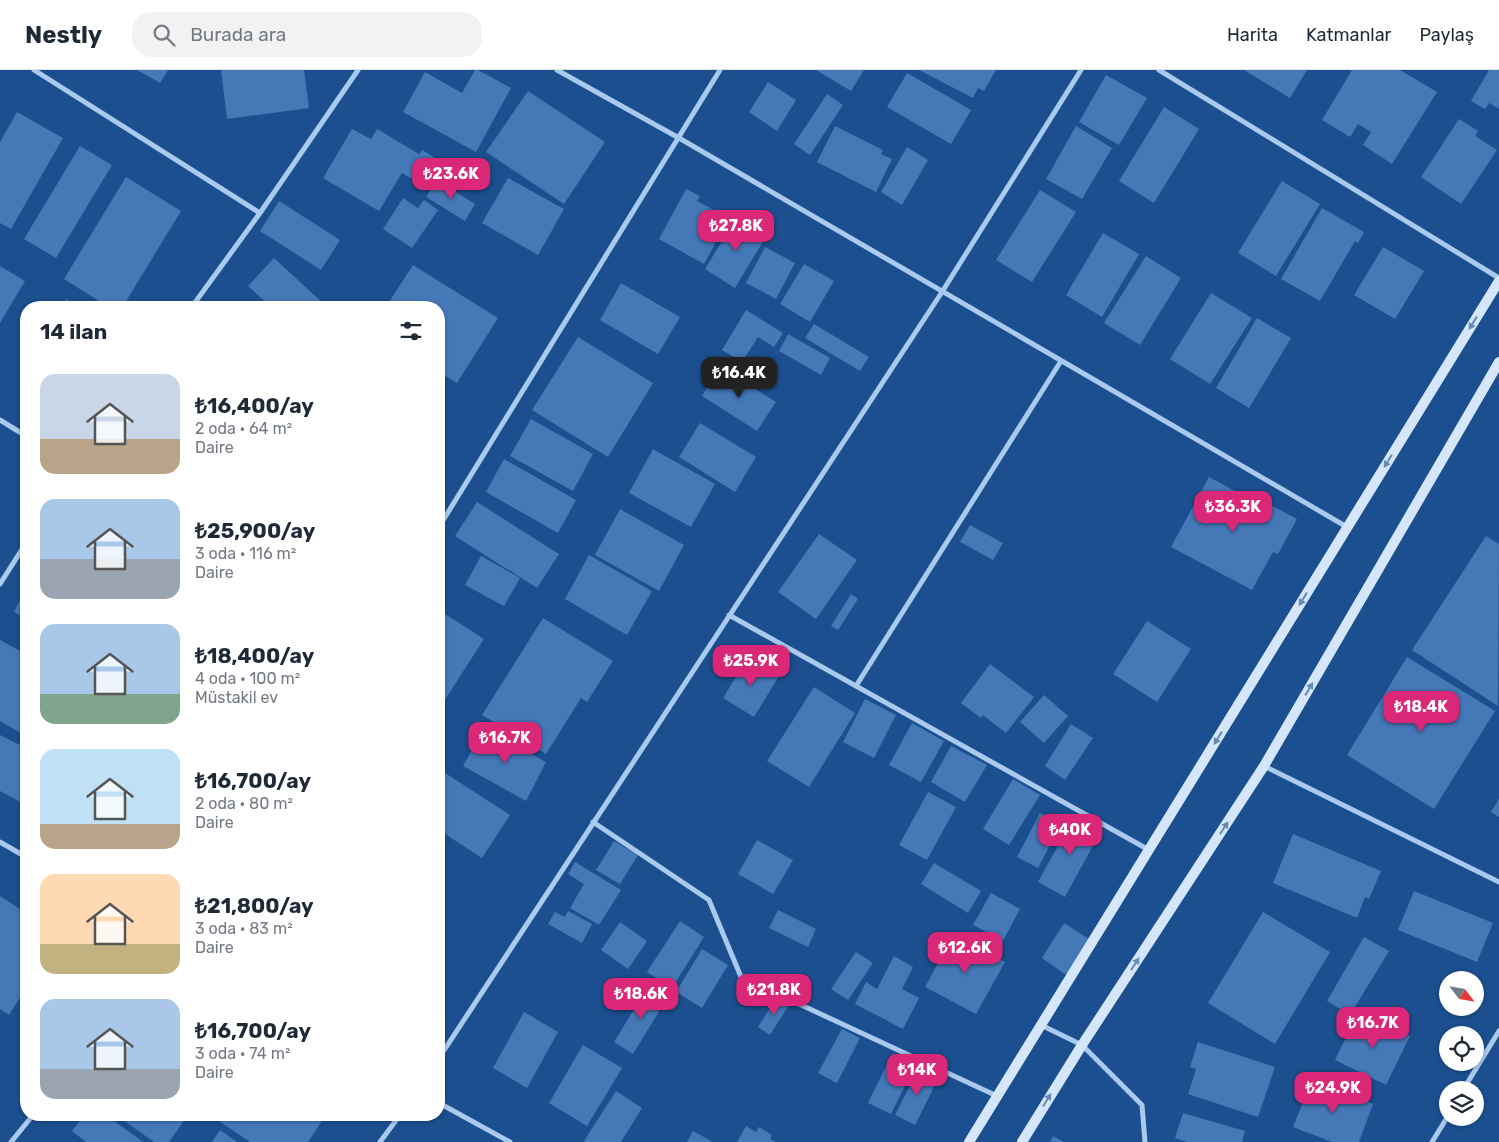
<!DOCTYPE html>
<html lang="tr">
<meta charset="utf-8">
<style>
body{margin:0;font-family:Rubik,sans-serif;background:#f2f2f3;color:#1f2937;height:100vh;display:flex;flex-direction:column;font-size:19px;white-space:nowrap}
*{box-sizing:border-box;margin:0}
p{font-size:16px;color:#747a83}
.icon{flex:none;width:28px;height:28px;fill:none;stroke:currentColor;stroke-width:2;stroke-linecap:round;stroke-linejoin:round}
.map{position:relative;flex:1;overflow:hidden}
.sheet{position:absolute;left:20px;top:231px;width:425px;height:820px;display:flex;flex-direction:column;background:#fff;border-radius:20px;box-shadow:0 1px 4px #0004}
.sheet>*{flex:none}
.needle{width:32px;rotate:121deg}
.fabs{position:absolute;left:1439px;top:901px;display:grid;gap:10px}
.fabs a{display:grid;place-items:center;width:45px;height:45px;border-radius:50%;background:#fff;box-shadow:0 1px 4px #0004;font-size:25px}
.price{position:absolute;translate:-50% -42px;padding:0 11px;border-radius:10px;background:#db2777;color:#fff;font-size:16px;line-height:32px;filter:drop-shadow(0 1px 2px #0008)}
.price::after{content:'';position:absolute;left:50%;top:30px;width:15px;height:11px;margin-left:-8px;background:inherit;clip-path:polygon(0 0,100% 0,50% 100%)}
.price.active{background:#222;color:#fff}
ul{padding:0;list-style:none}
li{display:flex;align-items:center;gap:15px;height:125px;padding:0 20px}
li span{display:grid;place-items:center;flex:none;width:140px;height:100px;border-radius:15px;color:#555}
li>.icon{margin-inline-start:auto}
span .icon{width:60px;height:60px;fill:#fffc;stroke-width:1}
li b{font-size:21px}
h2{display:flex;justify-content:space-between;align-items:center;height:60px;padding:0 20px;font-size:21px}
header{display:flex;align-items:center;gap:30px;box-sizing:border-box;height:70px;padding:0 25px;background:#fff;border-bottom:1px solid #e0e1e3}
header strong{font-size:24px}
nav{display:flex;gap:28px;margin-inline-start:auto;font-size:18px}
.search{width:350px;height:45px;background:#f2f2f3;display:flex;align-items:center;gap:12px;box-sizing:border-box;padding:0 18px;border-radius:20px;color:#747a83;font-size:19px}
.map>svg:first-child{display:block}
.building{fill:#4478b7}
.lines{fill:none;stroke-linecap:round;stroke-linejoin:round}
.street{stroke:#a9c9ee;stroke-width:5}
.secondary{stroke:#d6e6fa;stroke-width:10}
.oneway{fill:#668bba}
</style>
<header>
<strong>Nestly</strong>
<div class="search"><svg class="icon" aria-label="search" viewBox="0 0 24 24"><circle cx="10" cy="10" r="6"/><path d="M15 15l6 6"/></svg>Burada ara</div>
<nav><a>Harita</a><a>Katmanlar</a><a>Paylaş</a></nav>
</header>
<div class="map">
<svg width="1499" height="1072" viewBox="0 0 1499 1072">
<rect width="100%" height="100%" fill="#1b4f8f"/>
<path class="building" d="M137 0H168L160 13Z
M221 0H304L309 38 227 49Z
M475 0H478L511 18 476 82 403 42 425 2 462 23Z
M816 0H864L851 21Z
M919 0H996L984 21 978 18 973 28Z
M1244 0H1307L1290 28Z
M1352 0H1400L1437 22 1392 94 1363 75 1371 62 1358 54 1350 67 1322 50Z
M1489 0H1499V39L1489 33 1485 39 1471 31Z
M907 3 971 40 951 74 887 37Z
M1106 5 1147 28 1119 75 1079 52Z
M768 12 796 30 777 61 749 42Z
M528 21 605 72 564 134 486 82Z
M827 24 843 35 810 85 794 74Z
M1164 37 1199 59 1154 133 1119 111Z
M17 42 63 68 11 159 0 153V72Z
M1459 49 1478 61 1475 66 1497 80 1461 134 1421 107Z
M835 56 883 80 881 84 892 89 876 122 817 92Z
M1076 56 1112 78 1082 129 1046 109Z
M352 59 371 69 377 59 419 84 422 80 434 87 419 113 402 103 379 141 323 108Z
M80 76 112 95 56 188 24 169Z
M907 77 928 90 902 135 881 122Z
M126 107 181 141 122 238H110L64 209Z
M508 108 564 139 538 185 482 153Z
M437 110 475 134 465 151 426 127Z
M1282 111 1320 134 1276 206 1238 183Z
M686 119 700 126 697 131 729 148 704 194 659 169Z
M1040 120 1076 142 1032 212 996 190Z
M403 128 418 138 424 130 438 140 412 178 383 159Z
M279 131 340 170 321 200 260 161Z
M1322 138 1364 162 1358 173 1355 171 1320 231 1281 209Z
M737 147 767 165 735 218 705 199Z
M1103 163 1139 184 1102 247 1066 225Z
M765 177 795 193 776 229 746 213Z
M1383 177 1424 201 1395 249 1354 225Z
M1146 186 1181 208 1140 275 1104 253Z
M274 188 325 235 323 238H272L248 216Z
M804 194 834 211 810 252 780 234Z
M413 195 498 248 457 313 439 302V238H392L387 235Z
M0 196 25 211 0 253Z
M621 213 680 247 658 284 600 250Z
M1211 223 1252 248 1210 314 1170 289Z
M66 229 81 238H61Z
M746 240 783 263 774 277 758 267 742 292 722 280Z
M1257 248 1291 268 1249 338 1216 318Z
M814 254 869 287 860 301 805 268Z
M788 264 830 288 821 305 779 281Z
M578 267 653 313 608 387 532 340Z
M720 297 776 332 757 361 702 326Z
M531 349 593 384 573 421 510 386Z
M700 353 756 387 735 422 679 387Z
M653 379 715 414 691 457 629 423Z
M504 389 576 430 558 463 486 422Z
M1209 407 1250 429 1252 425 1297 449 1278 484 1273 482 1252 520 1171 477Z
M477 432 559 484 537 518 455 466Z
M620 439 684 475 659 521 595 485Z
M970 455 1003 473 993 490 960 472Z
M819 464 857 490 816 549 778 522Z
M1486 466 1499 474 1498 636 1412 580Z
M589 485 652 521 627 565 565 529Z
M481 486 520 508 504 536 465 515Z
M26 518V548L14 542Z
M851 524 858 529 838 560 831 556Z
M439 540 484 569 439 639Z
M543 548 613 591 587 632 581 628 546 684 482 645Z
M1147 551 1191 579 1157 632 1113 604Z
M0 570 26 584V666L0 651Z
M748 587 779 606 754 647 723 628Z
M1407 587 1495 641 1434 739 1347 685Z
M990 594 1034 627 1006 663 983 645 981 648 961 633Z
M814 617 855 643 809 717 767 691Z
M1044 625 1068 646 1044 673 1020 652Z
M865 629 896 645 874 688 843 672Z
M912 653 944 671 921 712 889 695Z
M1071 654 1093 668 1065 710 1045 696Z
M484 658 546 692 526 731 463 696Z
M0 665 26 678V735L0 721Z
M951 676 987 695 965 732 931 712Z
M445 703 510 745 482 788 439 760V713Z
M1013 709 1040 725 1009 775 983 759Z
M928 722 956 737 927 790 899 775Z
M1499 729V747L1491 742Z
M1040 743 1061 754 1038 798 1017 787Z
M1075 745 1102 759 1065 827 1038 812Z
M1293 764 1381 801 1369 829 1365 827 1357 848 1273 813Z
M757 770 793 790 773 824 738 804Z
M614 771 638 785 620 814 596 800Z
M575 792 621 820 599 855 570 838 584 814 568 804Z
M934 793 981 821 968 843 921 814Z
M1414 821 1493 853 1477 892 1398 860Z
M991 823 1020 839 1003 871 973 855Z
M0 826 26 843V918L9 945 0 939Z
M778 840 816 859 808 877 769 858Z
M568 841 592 854 582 873 548 854 555 842 565 847Z
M1263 842 1330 882 1275 974 1208 933Z
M680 851 704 867 672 918 647 902Z
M620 852 647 871 628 899 601 880Z
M1064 853 1092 871 1069 907 1042 888Z
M954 864 1005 892 976 944 925 917Z
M1364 867 1389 881 1350 945 1327 931Z
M702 879 728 895 702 938 676 922Z
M856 882 873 893 848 930 831 919Z
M894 886 913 897 902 919 919 928 903 959 855 934 866 912 877 919Z
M649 915 668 927 633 984 614 972Z
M777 927 789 935 770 965 758 957Z
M524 942 558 962 527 1018 493 998Z
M1357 945 1384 958 1386 954 1410 966 1386 1015 1335 990Z
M842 959 860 968 837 1013 818 1003Z
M1198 972 1275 997 1258 1047 1188 1024 1196 999 1190 997Z
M583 975 622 998 587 1056 549 1033Z
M892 984 915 995 891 1044 868 1033Z
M919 998 939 1007 915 1055 895 1045Z
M1312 1010 1373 1034 1359 1072H1332L1293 1057Z
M616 1021 642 1038 621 1072H586L584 1071Z
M1183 1043 1245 1061 1242 1072H1187L1175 1068Z
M84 1045H106L143 1072H86L72 1061Z
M116 1045H188L169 1072H154Z
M210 1045H326L308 1072H250Z
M746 1056 756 1062 759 1057 772 1065 770 1069 776 1072H737Z
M220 1060 237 1072H212Z
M693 1061 713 1072H687Z
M1053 1066 1064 1072H1050Z"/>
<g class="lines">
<path class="street" d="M34 0 260 143
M557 0 679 68 1347 457
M1159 0 1499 208
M191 238 260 143 358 0
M0 350 26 366
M439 457 720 0
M0 514 26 473
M729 545 1149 780
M856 616 1061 291
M1264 696 1499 812
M593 752 709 830 741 907 997 1026
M0 772 26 787
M1041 955 1082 975 1142 1035 1145 1072
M439 988 942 222 1081 0
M1463 1020 1499 961
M439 1033 510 1072
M11 1072 33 1045
M380 1072 400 1045
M1432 1072 1448 1046"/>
<path class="secondary" d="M969 1072 1499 211
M1022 1072 1082 975 1264 696 1499 292"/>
</g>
<defs><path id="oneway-solid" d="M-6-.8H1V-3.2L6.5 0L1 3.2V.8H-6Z" transform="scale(1.25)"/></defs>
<g class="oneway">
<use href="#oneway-solid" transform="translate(1473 253) rotate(122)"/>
<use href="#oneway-solid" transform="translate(1388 391) rotate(122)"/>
<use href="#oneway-solid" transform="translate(1303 529) rotate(122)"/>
<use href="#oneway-solid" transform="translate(1309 619) rotate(-60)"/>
<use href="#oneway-solid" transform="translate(1218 668) rotate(122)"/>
<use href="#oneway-solid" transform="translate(1224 758) rotate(-57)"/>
<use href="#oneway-solid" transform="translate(1135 894) rotate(-57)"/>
<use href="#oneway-solid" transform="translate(1047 1030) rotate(-58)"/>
</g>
</svg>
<div class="fabs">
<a><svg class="needle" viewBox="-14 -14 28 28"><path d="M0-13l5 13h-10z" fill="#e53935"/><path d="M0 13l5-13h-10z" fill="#747a83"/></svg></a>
<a><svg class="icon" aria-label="locate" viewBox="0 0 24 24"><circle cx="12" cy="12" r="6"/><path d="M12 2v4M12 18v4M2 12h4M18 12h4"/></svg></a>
<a><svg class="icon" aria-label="layers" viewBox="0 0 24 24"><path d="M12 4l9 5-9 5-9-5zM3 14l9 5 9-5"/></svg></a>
</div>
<b class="price" style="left:451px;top:130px">₺23.6K</b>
<b class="price" style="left:736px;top:182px">₺27.8K</b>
<b class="price active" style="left:739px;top:329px">₺16.4K</b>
<b class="price" style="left:1233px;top:463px">₺36.3K</b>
<b class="price" style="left:751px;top:617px">₺25.9K</b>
<b class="price" style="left:1421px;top:663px">₺18.4K</b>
<b class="price" style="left:505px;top:694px">₺16.7K</b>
<b class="price" style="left:1070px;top:786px">₺40K</b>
<b class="price" style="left:965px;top:904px">₺12.6K</b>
<b class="price" style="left:774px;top:946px">₺21.8K</b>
<b class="price" style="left:641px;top:950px">₺18.6K</b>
<b class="price" style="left:1373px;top:979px">₺16.7K</b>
<b class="price" style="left:917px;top:1026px">₺14K</b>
<b class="price" style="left:1333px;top:1044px">₺24.9K</b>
<section class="sheet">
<h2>14 ilan<svg class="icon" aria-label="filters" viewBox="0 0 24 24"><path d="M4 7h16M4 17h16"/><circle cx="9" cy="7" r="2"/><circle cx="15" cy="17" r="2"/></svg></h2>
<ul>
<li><span style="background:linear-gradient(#c9d6e8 65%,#b9a48a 0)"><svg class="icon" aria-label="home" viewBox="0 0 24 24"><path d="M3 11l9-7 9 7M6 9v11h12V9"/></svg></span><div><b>₺16,400/ay</b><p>2 oda · 64 m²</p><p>Daire</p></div></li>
<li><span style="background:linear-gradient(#a9c7e8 60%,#9aa5b1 0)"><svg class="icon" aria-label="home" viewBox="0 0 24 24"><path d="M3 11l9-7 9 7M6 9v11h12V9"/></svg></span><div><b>₺25,900/ay</b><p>3 oda · 116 m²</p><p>Daire</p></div></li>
<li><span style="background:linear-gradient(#a9c7e8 70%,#7fa58c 0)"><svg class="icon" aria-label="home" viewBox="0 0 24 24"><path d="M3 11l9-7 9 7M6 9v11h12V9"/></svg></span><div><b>₺18,400/ay</b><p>4 oda · 100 m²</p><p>Müstakil ev</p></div></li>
<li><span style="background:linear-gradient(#bfe0f5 75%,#b9a48a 0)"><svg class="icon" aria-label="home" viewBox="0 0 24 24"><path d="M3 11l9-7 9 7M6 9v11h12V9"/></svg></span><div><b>₺16,700/ay</b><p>2 oda · 80 m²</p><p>Daire</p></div></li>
<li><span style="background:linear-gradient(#ffd9b3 70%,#c2b280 0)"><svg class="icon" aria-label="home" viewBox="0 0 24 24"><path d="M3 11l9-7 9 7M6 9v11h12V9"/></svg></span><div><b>₺21,800/ay</b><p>3 oda · 83 m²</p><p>Daire</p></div></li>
<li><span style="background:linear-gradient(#a9c7e8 70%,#9aa5b1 0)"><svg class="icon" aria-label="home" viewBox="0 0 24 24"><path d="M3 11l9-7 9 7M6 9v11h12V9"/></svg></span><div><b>₺16,700/ay</b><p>3 oda · 74 m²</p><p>Daire</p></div></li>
</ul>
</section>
</div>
